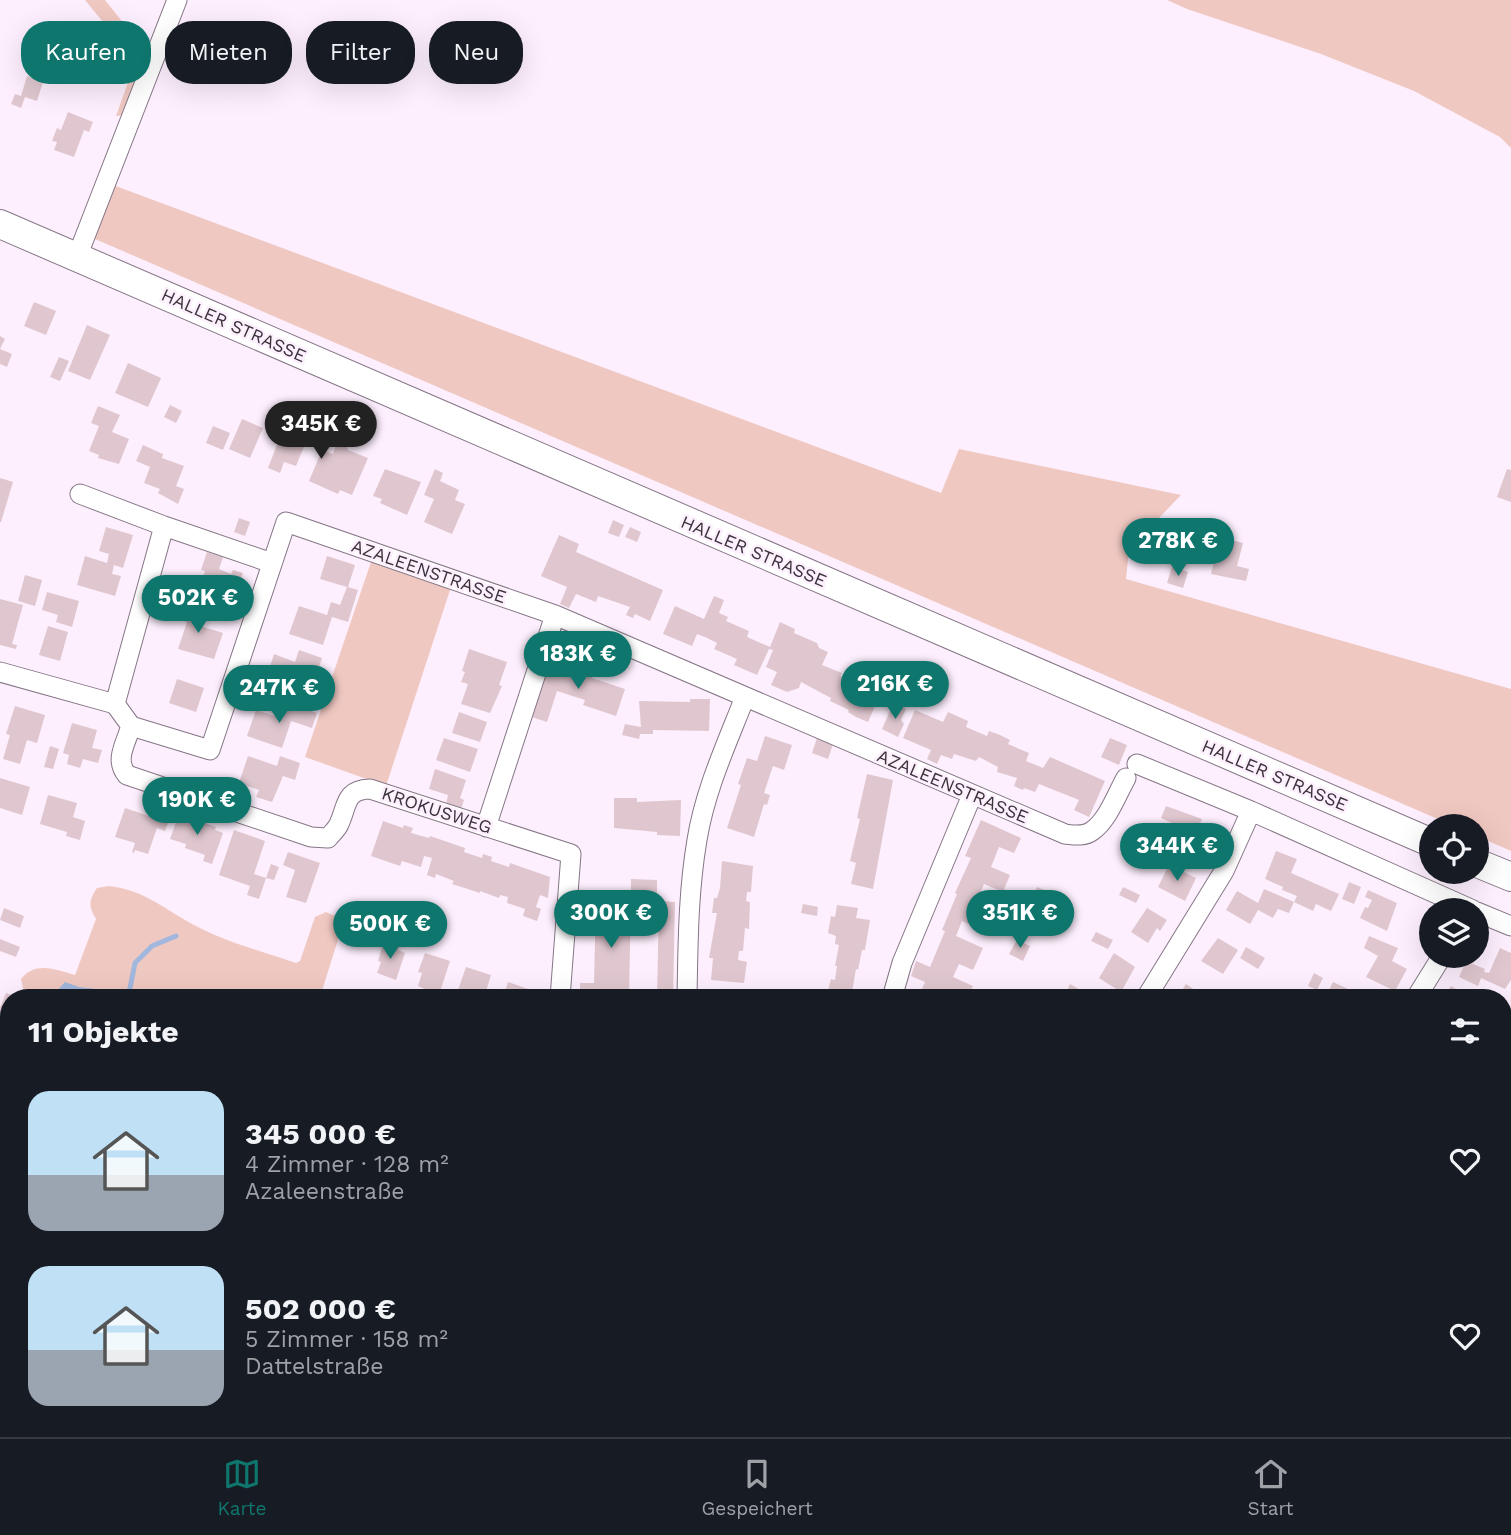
<!DOCTYPE html>
<html lang="de">
<meta charset="utf-8">
<style>
body{margin:0;font-family:"Work Sans",sans-serif;background:#242831;color:#f1f3f6;height:100vh;display:flex;flex-direction:column;font-size:26px;white-space:nowrap}
*{box-sizing:border-box;margin:0}
p{font-size:23px;color:#9ea1a6}
.icon{flex:none;width:38px;height:38px;fill:none;stroke:currentColor;stroke-width:2;stroke-linecap:round;stroke-linejoin:round}
.map{position:relative;flex:1;overflow:hidden}
.panel{position:absolute;left:0px;top:989px;width:1512px;height:450px;display:flex;flex-direction:column;background:#171b24;border-radius:28px 28px 0 0;box-shadow:0 7px 28px #0002}
.panel>*{flex:none}
.banner{position:absolute;left:21px;top:21px;width:700px;height:63px;display:flex;gap:14px}
.controls{position:absolute;left:1419px;top:814px;display:grid;gap:14px}
.controls a{display:grid;place-items:center;width:70px;height:70px;border-radius:50%;background:#171b24;box-shadow:0 7px 28px #0002;font-size:35px}
.price{position:absolute;translate:-50% -60px;padding:0 16px;border-radius:24px;background:#0f766e;color:#fff;font-size:23px;line-height:46px;filter:drop-shadow(0 2px 4px #0008)}
.price::after{content:'';position:absolute;left:50%;top:42px;width:21px;height:16px;margin-left:-10px;background:inherit;clip-path:polygon(0 0,100% 0,50% 100%)}
.price.on{background:#222;color:#fff}
ul{padding:0;list-style:none}
li{display:flex;align-items:center;gap:21px;height:175px;padding:0 28px}
li span{display:grid;place-items:center;flex:none;width:196px;height:140px;border-radius:21px;color:#555}
li>.icon{margin-inline-start:auto}
span .icon{width:84px;height:84px;fill:#fffc;stroke-width:1}
li b{font-size:30px}
h2{display:flex;justify-content:space-between;align-items:center;height:84px;padding:0 28px;font-size:30px}
.pill{padding:0 24px;border-radius:28px;background:#171b24;box-shadow:0 7px 28px #0002;font-size:24px;line-height:63px}
.pill.on{background:#0f766e;color:#fff}
.tabs{display:flex;justify-content:space-around;align-items:center;height:98px;border-top:2px solid #363941;background:#171b24;font-size:19px;color:#9ea1a6}
.tabs a{display:grid;justify-items:center;gap:4px}
.tabs .on{color:#0f766e}
.map>svg:first-child{display:block}
.green{fill:#f0c8c2}
.water{fill:#a1b7de}
.lines{fill:none;stroke-linecap:round;stroke-linejoin:round}
.stream{stroke:#a1b7de;stroke-width:5}
.building{fill:#e0c7cf}
.minor-casing{stroke:#857686;stroke-width:21}
.secondary-casing{stroke:#857686;stroke-width:30}
.minor{stroke:#fff;stroke-width:19}
.secondary{stroke:#fff;stroke-width:28}
.labels{text-anchor:middle;dominant-baseline:central;stroke-width:5;stroke-linejoin:round;paint-order:stroke}
.street-label{font-size:18px;fill:#39333a;stroke:#fdeffd}
</style>
<div class="map">
<svg width="1511" height="1437" viewBox="0 0 1511 1437">
<rect width="100%" height="100%" fill="#fdeffd"/>
<path class="green" d="M85 0H105L148 54 124 115 116 116 132 71 130 55Z
M1167 0H1511V148L1500 137 1414 91 1321 54 1187 9Z
M113 185 941 493 959 449 1181 495 1129 549 1126 579 1511 689V851L1477 836V826H1454L95 239 96 228Z
M372 559 451 587 386 786 305 757Z
M109 886C146 890 166 911 198 927 229 943 264 952 296 963L300 961 315 917 326 912 342 919V927L320 997H25L21 979C35 961 55 969 75 975L96 919C88 906 89 900 97 888Z"/>
<path class="water" d="M65 982 79 987 112 991 116 997H57L56 992Z"/>
<g class="lines">
<path class="stream" d="M128 998 135 963 152 946 176 936"/>
</g>
<path class="building" d="M27 76 43 82 37 101 25 97 21 108 11 104 15 94 21 96Z
M68 112 93 122 89 132 84 130 74 157 54 150 57 142 52 141 57 128 61 130Z
M34 302 56 311 46 335 24 326Z
M87 325 110 335 90 380 68 371Z
M0 336 5 339 0 349 12 354 7 367 0 364Z
M59 357 69 361 60 381 50 377Z
M128 363 161 378 148 407 115 393Z
M170 405 182 411 176 423 164 417Z
M98 406 120 415 112 432 129 439 119 464 98 458 99 455 89 451 99 426 91 423Z
M242 419 263 428 250 458 229 449Z
M213 426 230 433 223 450 206 443Z
M284 427 307 436 310 428 328 435 322 450 333 454 336 445 345 442 348 450 368 458 352 495 340 490 338 494 309 481 322 450 305 444 296 466 284 462 280 473 268 468Z
M143 445 163 454 162 458 184 466 176 486 184 489 178 504 158 493 160 489 144 483 150 467 136 461Z
M385 469 421 482 407 515 380 503 382 499 373 496Z
M435 469 443 473 440 481 459 490 455 500 465 504 452 534 424 522 434 499 424 495Z
M1507 469 1511 470V502L1497 497Z
M0 478 13 482 1 522H0Z
M239 518 250 522 245 536 234 532Z
M613 520 624 525 619 537 608 533Z
M106 527 133 535 123 568 114 565 112 574 121 576 115 596 77 585 85 556 107 563 109 554 99 551Z
M630 527 641 532 637 542 625 537Z
M559 535 579 544 576 552 663 590 650 621 635 614 633 618 626 615 630 607 598 596 596 602 576 594 569 608 560 604 567 587 541 576Z
M1220 537 1243 543 1237 566 1249 569 1246 581 1211 574Z
M207 552 223 557 219 569 231 574 233 570 243 573 232 604 198 592 205 571 201 570Z
M327 556 355 565 348 587 358 590 348 622 332 617 323 645 289 634 299 606 327 615 331 602 340 605 347 587 320 579Z
M1172 567 1188 572 1183 588 1167 583Z
M25 575 42 580 35 606 18 601Z
M47 592 79 601 72 627 56 622 58 615 42 610Z
M714 596 724 600 719 613 728 617 726 621 749 631 747 637 770 647 780 622 795 629 794 633 817 643 819 648 828 652 822 665 842 673 840 676 860 684 859 688 879 697 868 722 856 717 848 712 849 710 830 701 831 698 801 682 799 688 787 692 771 685 777 672 766 667 773 650 769 649 757 675 734 665 737 659 714 649 717 643 705 637 697 634 692 646 663 634 675 606 704 619Z
M0 599 23 605 12 644 17 645 16 649 0 645Z
M183 603 199 608 194 624 223 633 214 659 178 649 187 622 178 619Z
M48 626 68 632 60 661 39 655Z
M469 649 507 662 499 685 502 686 490 713 461 704 468 684 461 682 465 672 462 671Z
M299 650 322 658 314 683 300 679 298 686 267 676 274 654 295 662Z
M573 663 587 667 586 671 594 674 592 678 625 689 616 716 583 705 585 700 557 691 547 722 532 717 548 669 563 674 566 665 572 667Z
M177 679 204 688 196 712 169 703Z
M690 699H710L709 731 653 730V734H640L639 739 622 735 625 724 641 727 639 701 690 702Z
M288 703 317 713 312 728 291 721 282 748 247 736 256 710 283 719Z
M893 704 906 709 901 720 904 724 898 737 882 729Z
M15 706 45 715 37 743 27 740 20 764 3 759 10 735 6 734Z
M915 710 943 722 948 712 968 721 966 727 987 736 989 731 1000 735 1010 740 1008 744 1029 753 1026 761 1043 768 1050 757 1105 781 1089 817 1074 810 1079 800 1039 784 1035 792 1024 788 1023 790 1014 786 1017 778 997 772 998 767 979 757 976 761 954 754 952 759 941 755 937 764 927 759 931 750 903 738Z
M459 712 487 722 480 742 452 733Z
M72 723 97 730 92 748 102 750 98 763 83 759 80 768 67 764 69 755 63 753Z
M765 736 792 745 784 770 773 766 764 793 770 795 767 805 764 804 754 837 727 828 741 785 738 784 747 758 757 761Z
M444 738 478 749 470 772 436 760Z
M817 738 833 744 828 759 812 753Z
M1110 738 1127 745 1119 765 1101 757Z
M50 746 59 749 53 769 44 767Z
M248 756 277 766 280 756 300 763 295 780 283 776 272 802 256 797 259 790 239 783Z
M435 769 466 780 460 798 464 800 461 809 446 804 448 795 429 789Z
M867 774 893 780 873 889 851 884 856 863 850 861 860 819 857 818Z
M0 778 30 787 22 815 0 808Z
M48 795 77 803 73 817 85 821 80 840 66 836 67 832 40 824Z
M614 798H637V802L681 800 680 836 657 835V832L614 828Z
M1166 806 1202 819 1190 847 1168 838 1174 824 1161 818Z
M125 808 152 817 155 810 171 815 165 831 157 828 148 854 135 850 134 853 132 852 135 843 115 837Z
M179 814 216 827 215 830 223 833 212 864 203 861 205 855 185 848 186 844 170 839Z
M981 820 1021 838 1014 853 999 847 991 867 1010 875 1003 892 984 884 976 903 995 911 986 932 962 921 956 936 983 948 973 970 959 964 953 977 973 986 968 997 963 995 962 998H918L925 982 911 976 916 961 930 967 945 931 942 930 957 894 955 893 971 858 965 856Z
M383 821 403 828 404 825 413 828 411 833 429 838 430 836 465 848 464 852 482 858 483 854 492 857 491 861 509 867 510 863 550 877 548 898 540 895 536 907 541 909 537 921 523 916 525 909 507 903 508 897 500 895 499 898 480 891V893L452 884 454 881 436 874 435 878 427 875 432 858 424 856 421 867 402 861 400 866 371 856Z
M234 830 265 841 254 874 266 878 259 899 247 895 250 886 219 875Z
M1142 839 1167 850 1161 864 1136 853Z
M1276 851 1297 859 1291 873 1339 894 1331 911 1316 904 1313 911 1294 902 1297 896 1282 890 1283 887 1265 879Z
M288 852 320 863 306 903 286 897 295 870 283 865Z
M722 861 753 866 751 892H747L746 901 750 902 749 929 745 928 743 951H739L738 960 747 962 744 983 711 980 713 958H709L717 913H712L714 898H717L720 888Z
M271 864 279 867 274 880 266 878Z
M1169 865 1196 878 1185 901 1158 887Z
M631 879 657 880V896H631Z
M1349 882 1361 887 1354 904 1342 899Z
M1037 887 1056 895 1049 909 1041 905 1043 901 1033 896Z
M1123 887 1140 895 1136 903 1119 895Z
M1264 889 1294 902 1289 913 1278 909 1273 918 1258 910 1250 924 1226 910 1237 891 1258 903Z
M1368 890 1397 903 1387 931 1360 918 1365 907 1368 908 1372 900 1365 897Z
M596 896 631 898 629 998H580V983H594Z
M659 901 675 902 673 998H657Z
M803 904 818 907 817 916 801 913Z
M837 905 858 908 856 918 870 920 865 950H862L858 970 856 969 851 998H826L831 979 835 980 837 966H835L839 945 835 944 836 936 828 933 831 916 835 917Z
M4 908 24 916 20 928 0 920Z
M1147 908 1167 920 1160 931 1157 928 1148 943 1131 932Z
M1096 932 1113 940 1108 949 1091 941Z
M1369 936 1398 948 1392 961 1407 969 1395 991 1366 977 1378 956 1364 948Z
M1218 938 1238 950 1223 974 1201 961Z
M0 939 20 947 16 957 0 951Z
M1017 940 1030 946 1023 961 1009 954Z
M384 941 399 946 398 950 405 953 396 980 377 973 381 962 378 961Z
M1246 947 1265 958 1258 969 1240 958Z
M1500 948 1511 953V980L1505 989 1481 978 1478 986 1459 977 1466 961 1485 969 1484 972 1489 973Z
M425 953 450 961 438 998H432L434 993 418 986 422 973 418 972Z
M1114 953 1135 967 1121 992 1099 978Z
M466 967 491 975 484 998H470L457 993Z
M1314 973 1323 978 1317 990 1308 986Z
M508 982 531 990 528 998H503Z
M1333 982 1348 989 1344 998H1325Z
M1070 984 1084 992 1082 998H1076L1066 993Z
M1186 984 1206 998H1177Z
M1451 986 1464 994 1471 998H1443Z
M6 993 18 997 9 998 8 1051 0 1048V1008Z
M1511 1161V1188L1503 1198V1173Z
M9 1172V1331L4 1332 0 1337V1183L4 1178V1173Z
M1503 1198 1511 1203V1216L1503 1228Z
M1503 1367 1511 1372V1393L1503 1404Z
M0 1368 6 1372 7 1377 3 1383 9 1387V1404L4 1405 6 1417 0 1418Z
M501 1430H533L527 1437H499L496 1435Z
M553 1430H574L571 1437H549Z
M675 1430H699L696 1437H684L673 1432Z
M803 1430H817L835 1437H799Z
M1195 1430H1242L1254 1437H1202L1194 1432Z
M1267 1430H1298L1294 1437H1281Z
M1444 1430H1481L1477 1437H1440Z"/>
<g class="lines">
<defs>
<path id="minor" d="M77 257 177 0
M80 494 164 526 272 563
M0 672 115 704 131 726
M115 704 164 526
M131 726 210 750 286 522 555 615 1065 834C1074 835 1084 837 1092 831 1108 820 1117 794 1126 778
M131 726C126 743 114 760 127 775L311 837 328 838C332 833 337 829 339 824 348 805 344 790 370 789L571 854 560 998
M1137 764 1251 811 1473 910
M486 827 555 615
M1477 912 1511 926
M687 998C688 945 688 893 697 840 705 790 727 743 745 697
M892 998 902 963 972 795
M1146 998 1224 871 1251 811
M1416 998 1442 956
M1503 1266 1511 1253
M900 1430 919 1437
M460 1437 466 1430
M764 1437 768 1430
M1167 1437 1170 1430
M1409 1437 1413 1430"/>
<path id="secondary" d="M0 224 1432 843
M1477 863 1511 877"/>
</defs>
<use href="#minor" class="minor-casing"/>
<use href="#secondary" class="secondary-casing"/>
<use href="#minor" class="minor"/>
<use href="#secondary" class="secondary"/>
</g>
<g class="labels">
<g class="street-label">
<text transform="translate(234 325) rotate(24)">HALLER STRASSE</text>
<text transform="translate(754 551) rotate(23)">HALLER STRASSE</text>
<text transform="translate(429 571) rotate(19)">AZALEENSTRASSE</text>
<text transform="translate(1275 775) rotate(23)">HALLER STRASSE</text>
<text transform="translate(953 786) rotate(23)">AZALEENSTRASSE</text>
<text transform="translate(437 810) rotate(18)">KROKUSWEG</text>
</g>
</g>
</svg>
<div class="controls">
<a><svg class="icon" aria-label="locate" viewBox="0 0 24 24"><circle cx="12" cy="12" r="6"/><path d="M12 2v4M12 18v4M2 12h4M18 12h4"/></svg></a>
<a><svg class="icon" aria-label="layers" viewBox="0 0 24 24"><path d="M12 4l9 5-9 5-9-5zM3 14l9 5 9-5"/></svg></a>
</div>
<b class="price on" style="left:321px;top:461px">345K €</b>
<b class="price" style="left:1178px;top:578px">278K €</b>
<b class="price" style="left:198px;top:635px">502K €</b>
<b class="price" style="left:578px;top:691px">183K €</b>
<b class="price" style="left:895px;top:721px">216K €</b>
<b class="price" style="left:279px;top:725px">247K €</b>
<b class="price" style="left:197px;top:837px">190K €</b>
<b class="price" style="left:1177px;top:883px">344K €</b>
<b class="price" style="left:611px;top:950px">300K €</b>
<b class="price" style="left:1020px;top:950px">351K €</b>
<b class="price" style="left:390px;top:961px">500K €</b>
<div class="banner">
<a class="pill on">Kaufen</a>
<a class="pill">Mieten</a>
<a class="pill">Filter</a>
<a class="pill">Neu</a>
</div>
<section class="panel">
<h2>11 Objekte<svg class="icon" aria-label="filters" viewBox="0 0 24 24"><path d="M4 7h16M4 17h16"/><circle cx="9" cy="7" r="2"/><circle cx="15" cy="17" r="2"/></svg></h2>
<ul>
<li><span style="background:linear-gradient(#bfe0f5 60%,#9aa5b1 0)"><svg class="icon" aria-label="home" viewBox="0 0 24 24"><path d="M3 11l9-7 9 7M6 9v11h12V9"/></svg></span><div><b>345 000 €</b><p>4 Zimmer · 128 m²</p><p>Azaleenstraße</p></div><svg class="icon" aria-label="heart" viewBox="0 0 24 24"><path d="M12 20l-8-8c-3-5 5-10 8-4 3-6 11-1 8 4z"/></svg></li>
<li><span style="background:linear-gradient(#bfe0f5 60%,#9aa5b1 0)"><svg class="icon" aria-label="home" viewBox="0 0 24 24"><path d="M3 11l9-7 9 7M6 9v11h12V9"/></svg></span><div><b>502 000 €</b><p>5 Zimmer · 158 m²</p><p>Dattelstraße</p></div><svg class="icon" aria-label="heart" viewBox="0 0 24 24"><path d="M12 20l-8-8c-3-5 5-10 8-4 3-6 11-1 8 4z"/></svg></li>
</ul>
</section>
</div>
<nav class="tabs">
<a class="on"><svg class="icon" aria-label="map" viewBox="0 0 24 24"><path d="M3 6l6-2 6 2 6-2v14l-6 2-6-2-6 2zM9 4v14M15 6v14"/></svg>Karte</a>
<a><svg class="icon" aria-label="saved" viewBox="0 0 24 24"><path d="M7 4h10v16l-5-4-5 4z"/></svg>Gespeichert</a>
<a><svg class="icon" aria-label="home" viewBox="0 0 24 24"><path d="M3 11l9-7 9 7M6 9v11h12V9"/></svg>Start</a>
</nav>
